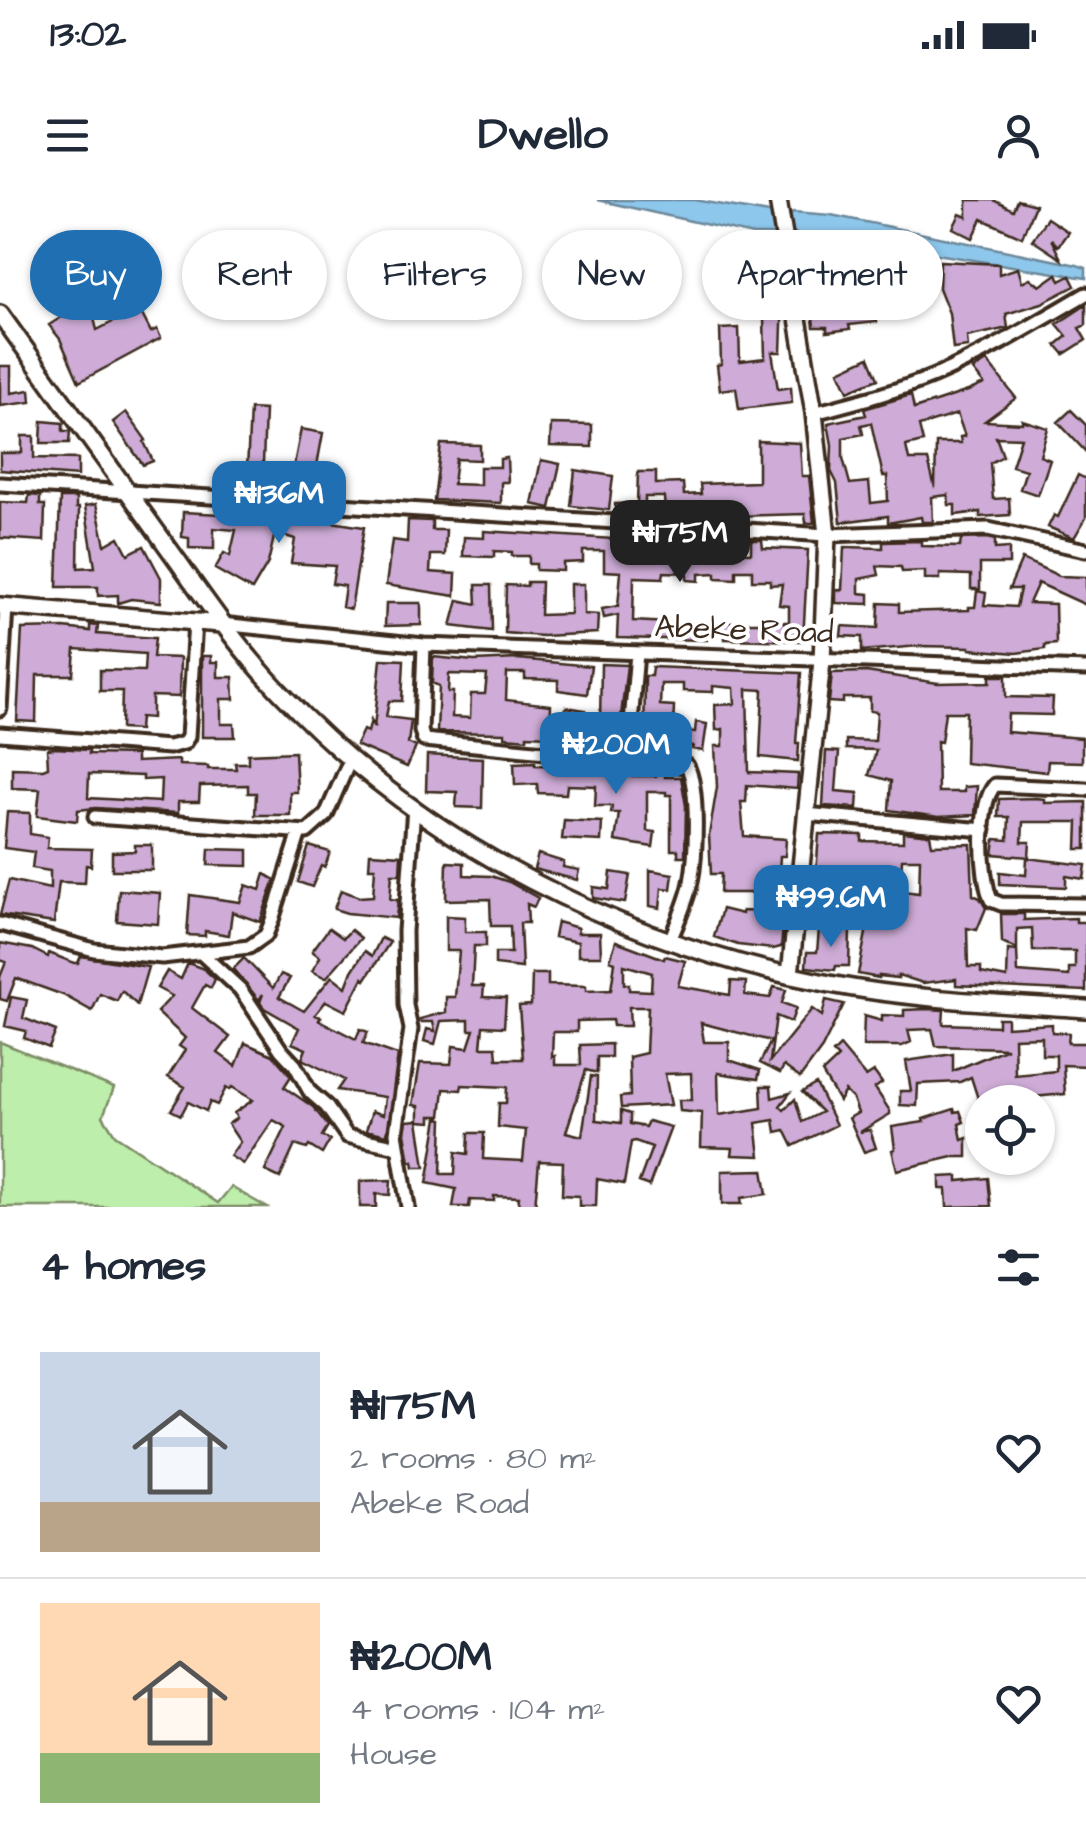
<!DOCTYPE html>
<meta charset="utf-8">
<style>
body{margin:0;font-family:"Architects Daughter",sans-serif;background:#f6f6f7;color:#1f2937;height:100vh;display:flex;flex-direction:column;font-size:38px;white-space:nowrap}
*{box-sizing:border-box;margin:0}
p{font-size:32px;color:#747a83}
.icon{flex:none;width:55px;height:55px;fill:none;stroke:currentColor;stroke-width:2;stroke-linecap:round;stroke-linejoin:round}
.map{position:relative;height:1007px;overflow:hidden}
.drawer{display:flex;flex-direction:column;background:#fff;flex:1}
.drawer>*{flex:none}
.hud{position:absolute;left:30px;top:30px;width:1028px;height:90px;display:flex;gap:20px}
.tools{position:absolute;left:965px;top:885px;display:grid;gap:20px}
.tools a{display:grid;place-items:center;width:90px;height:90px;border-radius:50%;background:#fff;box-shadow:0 2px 8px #0004;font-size:50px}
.price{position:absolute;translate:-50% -85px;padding:0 22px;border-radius:20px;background:#1f6fb2;color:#fff;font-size:32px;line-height:65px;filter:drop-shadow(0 2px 5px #0008)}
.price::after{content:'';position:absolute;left:50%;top:60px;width:30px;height:22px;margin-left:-15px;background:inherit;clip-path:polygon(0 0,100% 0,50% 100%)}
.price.current{background:#222;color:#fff}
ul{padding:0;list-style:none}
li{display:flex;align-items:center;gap:30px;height:250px;padding:0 40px}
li+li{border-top:2px solid #e0e1e3}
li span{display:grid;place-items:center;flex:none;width:280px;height:200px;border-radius:0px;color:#555}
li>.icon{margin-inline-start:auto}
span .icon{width:120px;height:120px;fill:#fffc;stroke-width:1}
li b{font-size:42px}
h2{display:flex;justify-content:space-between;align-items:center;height:120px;padding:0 40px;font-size:42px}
.pill{padding:0 35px;border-radius:45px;background:#fff;box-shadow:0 2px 8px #0004;font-size:35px;line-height:90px}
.pill.current{background:#1f6fb2;color:#fff}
.status{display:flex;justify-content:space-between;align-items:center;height:70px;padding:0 50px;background:#fff;direction:ltr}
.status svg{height:28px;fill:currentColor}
header{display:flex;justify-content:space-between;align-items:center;height:130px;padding:0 40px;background:#fff;font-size:45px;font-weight:800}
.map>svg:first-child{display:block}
.green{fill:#beeeac;stroke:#7c8c65;stroke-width:2.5}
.water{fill:#8dc7ec;stroke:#6c889a;stroke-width:2.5}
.building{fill:#ceacd7;stroke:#3b2a1e;stroke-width:2.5;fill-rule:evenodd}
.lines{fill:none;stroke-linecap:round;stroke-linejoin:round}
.street-casing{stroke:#3b2a1e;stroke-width:19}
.secondary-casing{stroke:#3b2a1e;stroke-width:22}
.street{stroke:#fff;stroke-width:11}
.secondary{stroke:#fff;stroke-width:15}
.labels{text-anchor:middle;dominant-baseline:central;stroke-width:8;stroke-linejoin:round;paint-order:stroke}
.street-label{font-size:32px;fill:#3b2a1e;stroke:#fff}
</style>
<div class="status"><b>13:02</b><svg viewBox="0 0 49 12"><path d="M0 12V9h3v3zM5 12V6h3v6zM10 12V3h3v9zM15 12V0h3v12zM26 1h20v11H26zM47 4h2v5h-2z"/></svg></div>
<header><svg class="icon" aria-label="menu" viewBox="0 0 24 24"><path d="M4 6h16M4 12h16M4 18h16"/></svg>Dwello<svg class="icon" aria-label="person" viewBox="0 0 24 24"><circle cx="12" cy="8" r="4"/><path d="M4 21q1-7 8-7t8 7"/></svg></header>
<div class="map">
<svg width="1086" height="1007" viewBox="0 0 1086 1007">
<rect width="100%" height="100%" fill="#fff"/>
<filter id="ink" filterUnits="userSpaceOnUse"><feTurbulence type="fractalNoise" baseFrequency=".01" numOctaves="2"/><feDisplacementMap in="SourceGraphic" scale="20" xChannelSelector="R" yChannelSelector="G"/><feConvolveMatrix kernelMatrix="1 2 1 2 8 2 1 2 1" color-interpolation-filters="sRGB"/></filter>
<g filter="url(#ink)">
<path class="green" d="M0 842 114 888 103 916 115 935 218 1003 231 987 266 1007H0Z"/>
<path class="water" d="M597 0H695L769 13 774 17 787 16 793 12 831 15 1077 65 1086 68V78L818 35H799L790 30 773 35H753Z"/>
<path class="building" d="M967 0H993L1013 10 1017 0 1035 5 1022 37 982 19 973 38 953 28 960 14 967 17Z
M1047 18 1068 32 1058 46 1051 39 1061 59 1032 40Z
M940 61 999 64V74L1018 68 1022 82 1030 78 1040 86 1057 74 1060 81 1070 76 1075 86 1042 103 1006 114 1008 128 967 137 968 147 953 149 949 113 939 88Z
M873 85 877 122 849 125 850 129 827 132V127H814L810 91Z
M772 97H783L781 152H772L778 189 791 187 792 203 739 209 736 188 720 190 717 165 721 164 720 129 739 128 740 161 765 158 764 118H759V100H772Z
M89 99 97 130 128 114 126 111 137 105 151 132 157 129 161 138 79 182 60 139 49 125 73 110 71 103Z
M1086 105V125L1079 128 1086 140 1064 154 1056 145 1067 136 1057 124Z
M869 157 878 179 848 191 839 171Z
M987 161 1016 198 985 221 1022 223V220L1048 228 1040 256 1050 260 1038 295 1020 289 1026 270 1012 266 1021 238 996 237 1003 256 990 263 993 299 1009 298 1010 315 980 317V312L955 315V305H949L948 295 932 297 933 322H922L921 317 888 323V316L841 322 837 283 831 271 832 245 828 223 866 215 864 209 911 195 914 209 968 191 984 184 973 170ZM957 214 965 236 960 237 961 243H936L935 288 928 260H909L906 246 923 242 919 226ZM871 223 883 276H887L888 301 871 303 869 282 850 284 843 258V238L863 234 861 225Z
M0 166H11V193L30 190 31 202 0 206Z
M250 209 265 210 262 290H246Z
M1071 210 1086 225V252L1058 222Z
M126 212 146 240 144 242 153 261 143 265 113 222Z
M42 221 63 223V231H70L69 243H41Z
M551 224 592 225V247L550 246Z
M301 229 323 233 314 282 291 280Z
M22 236H34V258L78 259V276L0 270V253H22Z
M758 241 800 243 802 276H809L814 323H806L805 314 736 316 715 315V311L665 314 664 297H645V313H616L615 304 637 303 638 272H656V284L683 283 684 295 701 294 700 284 758 282Z
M441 244 480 245V260L456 259 453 284 480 285V267H500V259L507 258 508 282H501V303L434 300Z
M541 260 560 264 550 308 532 304Z
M575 270 613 276 609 310 571 306Z
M1078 275 1086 279V318L1074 338 1048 327 1054 315 1058 317Z
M29 295 40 296V305H45L44 341 0 338V302L28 303Z
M60 298H76V308H79L78 368 95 367 85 306 96 304 105 345 119 337 128 354 144 346 161 378V402L131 399 118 403V395L98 396V387H57Z
M183 312 239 315 273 323 277 313 298 320 299 317 364 327 351 409 342 407 345 386 332 384 335 366 291 363 295 339 275 333 268 363 252 390 215 369 224 353 230 356 236 330 214 328V349L189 348V338L182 337Z
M408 320 432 321V330H446L445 355H431L430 372 456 374 455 396 386 385 392 340 407 342Z
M484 331 646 341V338H665L664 354 705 356V340L728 344 727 352 751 353V340H762L763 348 808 350 803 441 725 439V433L708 434 707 440 617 438 618 415 604 418 602 409 618 406 621 372 604 371V351H583V362L563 363V371L536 370V364H529V356H512V352L494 351V357L463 356 464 337 484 338ZM736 370H752V380H770V385L782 384 779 405 789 406V422H725V424L708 425 633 421 634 377 663 378 664 372 687 373V380L699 381V374L716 373V378L736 379Z
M987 338 995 340V349L1009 348V364H980V389H971V375L940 374V379H925V371L902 372 901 367 877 366 879 375 859 379V393L869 394V404L836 403V390H842L844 347 883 348V342L921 341V346L960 347 961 339Z
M1022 359 1059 376 1086 377V405L1038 383 1029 403 1055 404 1056 444 1045 445V449L1016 453 970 449V447L919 446 862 451V437L841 436 842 426 878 428 879 403 899 404V412L969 410V407H975L977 391 986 393 984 405 1016 407 1020 389H1009Z
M527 382H541L540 415 570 414V384H584V414L598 415 597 433 543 436 505 433 506 385 527 386Z
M476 385H491L492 431 451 426 458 400 477 404Z
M386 403H421V425L385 426Z
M90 425 98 426 97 434 155 438 153 457 180 458 179 497 152 496V518L140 517 139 530 121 529 122 491H100V470L144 471 145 454 75 449 73 475H37L36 522 17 521 22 429 64 428 90 431Z
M202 456H211V462H218V477H233L234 499H221V524H234L235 537H202Z
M433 457 474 461 518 459 591 466 587 494 558 490V480L525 479V473H507L506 500 551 505 550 536 527 535V539L505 537V533L437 532 439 486 432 483ZM449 474 487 475 485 494H471L470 518 452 517 453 492H448Z
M381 459 404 460 402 501H389L386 517 411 520 408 543 416 547 407 567 356 545 363 530 368 532 371 520 374 528Z
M601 464 627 465 618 542 587 541 588 535 562 531 566 507 585 510 583 522 600 523Z
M652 467 801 473 796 543H799L798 561 760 557 763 490 747 489 749 572 798 574 797 589 747 585 746 602H741L744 636 786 639 785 656H780L779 672H789L781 747 773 749 738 745 714 737 722 709 742 714V711L770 712V693H720L721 674H711L709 635 717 587 715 546H723V529L716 530 715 505 735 504 734 488 713 486V492L683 491V484H661L660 505 674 506 673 531 695 532 696 522 707 524 703 551 692 549 693 546 659 544V553L644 552 645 476H651Z
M866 472 938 483 990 482V476H1006V497L1053 498 1052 515 1008 514 1007 532 1082 538V562L1048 561 1047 572 965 563 966 512H945L941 542 937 541 938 592H964V587L977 586 975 615 939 617 889 610 891 581 869 575 876 550 846 549V540L875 541 877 512 870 511V498H843V503L829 502 832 473Z
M55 548 89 550V554L136 555V562L179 560V565L208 566V569H236L235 563H248V554L295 552 297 592H290V615H255L256 593H248V585L200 586 199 602H178V613L96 608 78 610 77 621 37 616 40 589 12 588V568L43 569 48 567 47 549ZM89 574 143 576V580L161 579 160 602 88 598Z
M826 551 839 552 836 591 858 593 857 608 823 606Z
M427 555 483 558 482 608 456 607 457 592 426 591Z
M535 562V565L571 566V569H625L629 576H656V572L665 573V577H681L686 606 685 656H678V650H671V595H666V592H647V631L655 632 653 647 615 641 619 613H611L612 606H595L596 586 567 585 566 594 538 593 537 584 515 585 514 563Z
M1036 598 1045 599V603L1086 602V649H1077L1078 622H1023L1022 642H1030L1029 657 993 654 995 639 1008 640 1009 617H998L999 599Z
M7 612 30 613V634L48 637 47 648 92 649 91 666 86 665 85 683 59 682 54 723 0 715 9 680 50 689V671L32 668 34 652 4 648Z
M564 620 602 622 601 641 562 639Z
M903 632 930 635 932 645 971 644 973 695 980 698 986 708 977 730 967 728 968 767H981V773L1007 778 1008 750 1017 751 1018 772 1069 776V768H1075V751H1033L1032 728 1017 729V749L1002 742 1001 714H1024V720L1076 718V722H1086V791L956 785V779L923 783 898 775V778L879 776V778L858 774 874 692 892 696 893 690 919 693 920 659H902L901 674H816L819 634 862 635V641L903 642Z
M135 645H152V670H112V652L135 651Z
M309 646 330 652 325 667 321 666 312 687 298 682Z
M209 649 248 650V666L208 665Z
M370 653 401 655 400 674H392L390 699 398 700 396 718 347 713 334 709 341 690 359 697 373 696 375 668H369Z
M538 654 564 662 563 667 579 670 577 680 534 669Z
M1027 658 1086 665 1084 679 1066 676V687L1000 684V672L1026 675Z
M447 662 464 663V675L491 676 509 682 538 698 534 707 527 704 528 723H520L522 768 495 765V753H511L510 726H491L490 699 446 700Z
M650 670 673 674 671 689 662 688 660 708 650 706Z
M611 672 630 675 625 703 593 698V687L609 689Z
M265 674 275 680 260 722 232 712 229 735 205 731V736L187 735 190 695 240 702 246 685 260 690Z
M819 678 855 687 854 698 835 696 833 712 816 710Z
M119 690 160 693 158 724 117 721Z
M446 716 465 717V732H486V746H474L472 786H484L483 797 506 798 504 827 483 826 481 847H496L497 859H523L519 806 531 805 532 774H548V785L586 786V791L611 790 615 762 610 760 616 741 664 759 665 756 685 761 678 786 730 795 731 781 746 782 745 795 770 798 774 787 786 790 782 803 796 808 791 822 776 816 770 861 812 809 822 816 826 800 844 804 822 848 800 878 784 866 780 873 760 863 771 841 701 823 704 842H729V860L760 870 758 879 718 873 719 915 762 908 761 886H771L772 898 790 893 780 906 784 910 795 899 802 922 822 912 802 892 816 884 836 925 793 946 785 930 776 932 774 920 756 923 760 956 732 955 733 948 701 947 702 913 680 911 679 900H692L691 873 665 874 671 905 621 908 620 897 630 896 629 857 646 853 648 807H629L630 826H613L612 820 577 821V832H553L552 857 555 856V865H581L580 845 611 844V857H597V873L586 870 566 932 582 936 591 876 597 877 596 920 621 923V911L630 914V924L645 927 648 921 671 927 649 986 639 982 652 947 635 941 631 942 624 984 597 979 596 1006H579V996L562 995 563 962 539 961 535 1007 518 1006 519 997 494 996V1001L470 1000 469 1007H453L456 989 427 983 438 918 443 919 441 974H455L456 952 468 954 469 933H484L483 959 523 961 526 930 498 927 499 903H506L507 887 462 885 461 890 444 889 441 916H431V922L419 921V906L413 905 420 863 451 864 453 846 468 848 474 830H469V820L441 821 435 844 424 841 427 829 435 831 433 822H421L420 819 446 812V797H455L459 751H446ZM624 765 652 773 651 791 629 790V784H624Z
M557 722 578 728 577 733H600L601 756H578V742L554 737Z
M329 728 343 738 351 730 361 738 326 778 312 771 320 757 312 751Z
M819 729 850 730 849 766H836L835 770 806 767 807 752H817Z
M381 738 390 742 365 780 363 778 346 811 326 801 315 815 321 817 319 820 356 839 360 829 368 832 363 843 398 855 387 935 366 930 372 911 383 915 385 897 337 890 344 880 302 859 306 849 292 843 299 828 264 808 260 802 263 794 259 800 233 769 244 758 273 788 281 774 290 778 279 797 304 811 332 776 346 787 352 771 365 751 372 756Z
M0 743 32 749 48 757 49 753 74 763H78L81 756 148 767 137 805 122 791 117 801 100 794 92 811 63 795 16 778 7 801 0 799V777L6 762 0 760Z
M188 763 204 769 215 779 211 788 205 785 192 808 230 837 218 853 236 866 245 843 273 855 291 876 284 887 313 907 328 926 322 936 330 940 322 954 309 946 307 949 295 945 280 978 265 971 286 927 273 920 243 964 230 956 240 942 228 924 237 918 234 913 253 900 232 887 229 890 226 888 217 905 210 902 206 911 188 902 181 915 171 910 185 887 168 877 185 850 179 846 185 838 157 812 172 796 157 788 167 771 181 779Z
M11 797 27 800 23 818 56 831 49 848 24 838 26 831 5 826Z
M928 809 944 810 943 824 998 826V818H1007V827L1052 824V832L1069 833 1068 843H1086V866L1063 865 1065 894 1021 898 1022 902H979L971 877 960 882 918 884 917 906 900 905V891H911L906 861 953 854V871L1007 848 936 846 932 829 908 830 911 842 902 846H863L864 816 882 821V815L904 816V810ZM1042 837V855H1056V871L1015 875 1014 838Z
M840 846 866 877 874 872 882 883 875 888 890 911V914L860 932 870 930 876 948 864 952 849 918 858 913 853 899 845 891 839 901 822 873 838 858 833 853Z
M954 909 955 912 960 911 964 922 959 924 962 940 967 938V957H953L897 970 892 950 895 949 892 927 924 922 923 919Z
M418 920 425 967H414L413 961 410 962 405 933 407 921Z
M763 970 767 994 741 998 742 1004H722V971Z
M958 976V981L988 978 991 1006 947 1007 946 989H940V977Z
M391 980 390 995 376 994V1007H360V981Z"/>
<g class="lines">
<defs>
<path id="street" d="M814 213C855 202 895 192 934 176 987 153 1036 123 1086 94
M0 284 827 335 988 329 1086 350
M221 424 424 445 1086 469
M424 445 421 531 424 540 687 566C699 587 696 657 691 682 687 702 677 722 670 741
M0 509 6 406
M0 534 169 547 184 543 188 537 195 421
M628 558 637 453
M1086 589 995 585C977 605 981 676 991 700L1001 704 1086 705
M805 614 984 630
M95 617 307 632 326 615 350 560
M0 724 94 750 162 757 249 747 266 735 271 723 300 632
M202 754 240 789 281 850 295 865 310 892 326 906 347 936 398 947
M408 1007 396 933 411 829 406 805 405 731 414 607"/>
<path id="secondary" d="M778 0 814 213 827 335 822 461 790 775
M0 114C59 196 118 278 177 360 209 405 240 450 279 491 423 645 624 745 830 784 914 800 1001 803 1086 809
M0 406 221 424"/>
</defs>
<use href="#street" class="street-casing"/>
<use href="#secondary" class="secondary-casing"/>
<use href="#street" class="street"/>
<use href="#secondary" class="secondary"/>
</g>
</g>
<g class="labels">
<g class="street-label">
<text transform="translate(744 430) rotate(2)">Abeke Road</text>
</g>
</g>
</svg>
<div class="tools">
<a><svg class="icon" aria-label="locate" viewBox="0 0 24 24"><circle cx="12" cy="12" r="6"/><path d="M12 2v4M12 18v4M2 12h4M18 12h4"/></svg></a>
</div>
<b class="price" style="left:279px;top:346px">₦136M</b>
<b class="price current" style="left:680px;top:385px">₦175M</b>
<b class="price" style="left:616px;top:597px">₦200M</b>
<b class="price" style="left:831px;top:750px">₦99.6M</b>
<div class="hud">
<a class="pill current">Buy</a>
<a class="pill">Rent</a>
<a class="pill">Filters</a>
<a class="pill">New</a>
<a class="pill">Apartment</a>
</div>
</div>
<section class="drawer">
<h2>4 homes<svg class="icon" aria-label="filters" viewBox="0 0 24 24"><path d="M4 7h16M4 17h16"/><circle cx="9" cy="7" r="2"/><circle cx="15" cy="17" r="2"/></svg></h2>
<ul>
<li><span style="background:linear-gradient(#c9d6e8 75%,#b9a48a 0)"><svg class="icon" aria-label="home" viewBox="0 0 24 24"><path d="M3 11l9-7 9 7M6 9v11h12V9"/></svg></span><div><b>₦175M</b><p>2 rooms · 80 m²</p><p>Abeke Road</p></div><svg class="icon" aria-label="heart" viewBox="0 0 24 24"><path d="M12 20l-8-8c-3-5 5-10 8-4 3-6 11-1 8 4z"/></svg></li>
<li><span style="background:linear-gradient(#ffd9b3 75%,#8fb573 0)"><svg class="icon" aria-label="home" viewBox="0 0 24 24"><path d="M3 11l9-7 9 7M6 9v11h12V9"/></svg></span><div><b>₦200M</b><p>4 rooms · 104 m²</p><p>House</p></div><svg class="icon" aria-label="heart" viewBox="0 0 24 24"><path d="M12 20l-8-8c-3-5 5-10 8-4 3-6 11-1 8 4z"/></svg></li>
</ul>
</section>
